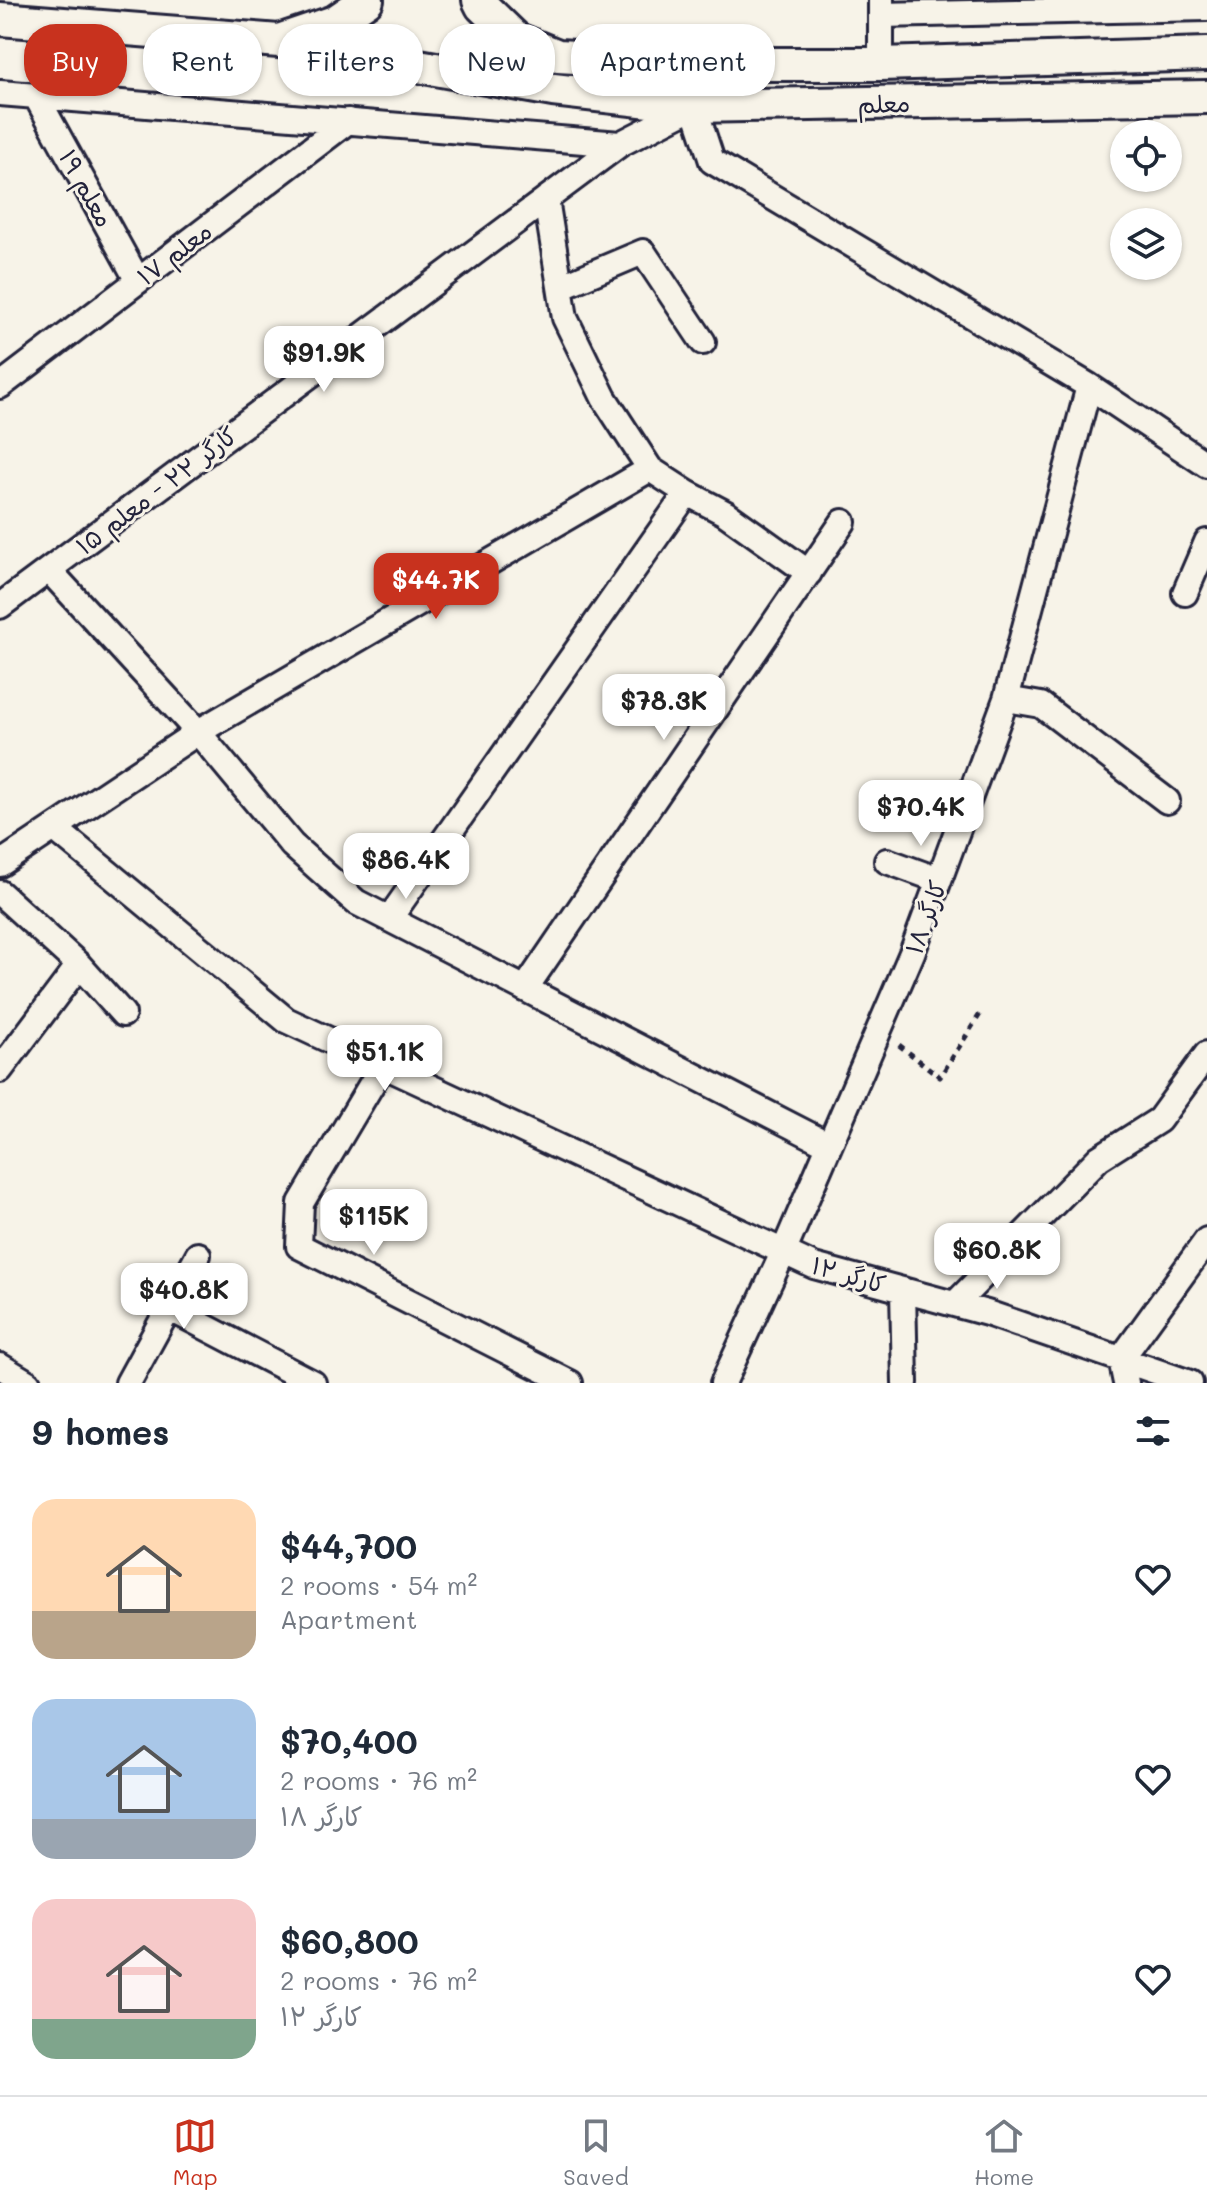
<!DOCTYPE html>
<meta charset="utf-8">
<style>
body{margin:0;font-family:Mali,"Playpen Sans Arabic",sans-serif;background:#f2f2f3;color:#1f2937;height:100vh;display:flex;flex-direction:column;font-size:30px;white-space:nowrap}
*{box-sizing:border-box;margin:0}
p{font-size:26px;color:#747a83}
.icon{flex:none;width:44px;height:44px;fill:none;stroke:currentColor;stroke-width:2;stroke-linecap:round;stroke-linejoin:round}
.map{position:relative;height:1383px;overflow:hidden}
.drawer{display:flex;flex-direction:column;background:#fff;flex:1}
.drawer>*{flex:none}
.banner{position:absolute;left:24px;top:24px;width:800px;height:72px;display:flex;gap:16px}
.fabs{position:absolute;left:1110px;top:120px;display:grid;gap:16px}
.fabs a{display:grid;place-items:center;width:72px;height:72px;border-radius:50%;background:#fff;box-shadow:0 2px 6px #0004;font-size:40px}
.price{position:absolute;translate:-50% -68px;padding:0 18px;border-radius:16px;background:#fff;color:#222;font-size:26px;line-height:52px;filter:drop-shadow(0 2px 4px #0008)}
.price::after{content:'';position:absolute;left:50%;top:48px;width:24px;height:18px;margin-left:-12px;background:inherit;clip-path:polygon(0 0,100% 0,50% 100%)}
.price.selected{background:#c8321e;color:#fff}
ul{padding:0;list-style:none}
li{display:flex;align-items:center;gap:24px;height:200px;padding:0 32px}
li span{display:grid;place-items:center;flex:none;width:224px;height:160px;border-radius:24px;color:#555}
li>.icon{margin-inline-start:auto}
span .icon{width:96px;height:96px;fill:#fffc;stroke-width:1}
li b{font-size:34px}
h2{display:flex;justify-content:space-between;align-items:center;height:96px;padding:0 32px;font-size:34px}
.chip{padding:0 28px;border-radius:32px;background:#fff;box-shadow:0 2px 6px #0004;font-size:28px;line-height:72px}
.chip.selected{background:#c8321e;color:#fff}
.tabs{display:flex;justify-content:space-around;align-items:center;height:112px;border-top:2px solid #e0e1e3;background:#fff;font-size:22px;color:#747a83}
.tabs a{display:grid;justify-items:center;gap:4px}
.tabs .selected{color:#c8321e}
.map>svg:first-child{display:block}
.lines{fill:none;stroke-linecap:round;stroke-linejoin:round}
.minor-casing{stroke:#22223b;stroke-width:30}
.secondary-casing{stroke:#22223b;stroke-width:38}
.path{stroke:#22223b;stroke-width:5;stroke-dasharray:6 6;stroke-linecap:butt}
.minor{stroke:#f7f3e8;stroke-width:24}
.secondary{stroke:#f7f3e8;stroke-width:32}
.labels{text-anchor:middle;dominant-baseline:central;stroke-width:6;stroke-linejoin:round;paint-order:stroke}
.street-label{font-size:24px;fill:#22223b;stroke:#f7f3e8}
</style>
<div class="map">
<svg width="1207" height="1383" viewBox="0 0 1207 1383">
<rect width="100%" height="100%" fill="#f7f3e8"/>
<filter id="ink" filterUnits="userSpaceOnUse"><feTurbulence type="fractalNoise" baseFrequency=".0125" numOctaves="2"/><feDisplacementMap in="SourceGraphic" scale="16" xChannelSelector="R" yChannelSelector="G"/><feConvolveMatrix kernelMatrix="1 2 1 2 8 2 1 2 1" color-interpolation-filters="sRGB"/></filter>
<g filter="url(#ink)">
<g class="lines">
<defs>
<path id="minor" d="M881 15 1207 8
M881 64V0
M0 93 620 144 694 106 712 161 1089 386 1207 465
M36 96 138 281
M546 199 565 318 604 398 650 469 687 493 725 513 809 573
M560 287 643 252 703 342
M0 386 348 121
M49 570 198 732 292 845 356 902 829 1145
M1185 593 1207 542
M0 606 620 144
M1006 699 1041 705 1167 801
M54 828 286 1020 814 1266 987 1313 1190 1383
M887 861 939 880
M0 864 198 732 650 469
M0 893 79 965 123 1014
M389 919 687 493
M525 989 843 522
M383 1065 301 1203 299 1246 570 1383
M0 1070 79 965
M903 1290 905 1383
M955 1304 1099 1158 1159 1120 1207 1054
M169 1308 313 1383
M0 1366 28 1383
M128 1383 198 1255
M723 1383 783 1253 912 953 1006 699 1089 386
M1126 1383 1121 1359 1207 1240"/>
<path id="secondary" d="M479 0 482 6 516 39 558 56 696 64H881L1207 54
M0 19 279 41 335 22 367 0
M279 41 553 90 694 106 1207 97"/>
</defs>
<use href="#minor" class="minor-casing"/>
<use href="#secondary" class="secondary-casing"/>
<path class="path" d="M899 1045 940 1077 982 1011"/>
<use href="#minor" class="minor"/>
<use href="#secondary" class="secondary"/>
</g>
</g>
<g class="labels">
<g class="street-label">
<text transform="translate(884 103) rotate(-1)">معلم</text>
<text transform="translate(87 188) rotate(61)">معلم ۱۹</text>
<text transform="translate(174 253) rotate(-37)">معلم ۱۷</text>
<text transform="translate(156 490) rotate(-37)">کارگر ۲۲ - معلم ۱۵</text>
<text transform="translate(925 917) rotate(-70)">کارگر ۱۸</text>
<text transform="translate(849 1274) rotate(16)">کارگر ۱۲</text>
</g>
</g>
</svg>
<div class="fabs">
<a><svg class="icon" aria-label="locate" viewBox="0 0 24 24"><circle cx="12" cy="12" r="6"/><path d="M12 2v4M12 18v4M2 12h4M18 12h4"/></svg></a>
<a><svg class="icon" aria-label="layers" viewBox="0 0 24 24"><path d="M12 4l9 5-9 5-9-5zM3 14l9 5 9-5"/></svg></a>
</div>
<b class="price" style="left:324px;top:394px">$91.9K</b>
<b class="price selected" style="left:436px;top:621px">$44.7K</b>
<b class="price" style="left:664px;top:742px">$78.3K</b>
<b class="price" style="left:921px;top:848px">$70.4K</b>
<b class="price" style="left:406px;top:901px">$86.4K</b>
<b class="price" style="left:385px;top:1093px">$51.1K</b>
<b class="price" style="left:374px;top:1257px">$115K</b>
<b class="price" style="left:997px;top:1291px">$60.8K</b>
<b class="price" style="left:184px;top:1331px">$40.8K</b>
<div class="banner">
<a class="chip selected">Buy</a>
<a class="chip">Rent</a>
<a class="chip">Filters</a>
<a class="chip">New</a>
<a class="chip">Apartment</a>
</div>
</div>
<section class="drawer">
<h2>9 homes<svg class="icon" aria-label="filters" viewBox="0 0 24 24"><path d="M4 7h16M4 17h16"/><circle cx="9" cy="7" r="2"/><circle cx="15" cy="17" r="2"/></svg></h2>
<ul>
<li><span style="background:linear-gradient(#ffd9b3 70%,#b9a48a 0)"><svg class="icon" aria-label="home" viewBox="0 0 24 24"><path d="M3 11l9-7 9 7M6 9v11h12V9"/></svg></span><div><b>$44,700</b><p>2 rooms · 54 m²</p><p>Apartment</p></div><svg class="icon" aria-label="heart" viewBox="0 0 24 24"><path d="M12 20l-8-8c-3-5 5-10 8-4 3-6 11-1 8 4z"/></svg></li>
<li><span style="background:linear-gradient(#a9c7e8 75%,#9aa5b1 0)"><svg class="icon" aria-label="home" viewBox="0 0 24 24"><path d="M3 11l9-7 9 7M6 9v11h12V9"/></svg></span><div><b>$70,400</b><p>2 rooms · 76 m²</p><p>کارگر ۱۸</p></div><svg class="icon" aria-label="heart" viewBox="0 0 24 24"><path d="M12 20l-8-8c-3-5 5-10 8-4 3-6 11-1 8 4z"/></svg></li>
<li><span style="background:linear-gradient(#f6c9c9 75%,#7fa58c 0)"><svg class="icon" aria-label="home" viewBox="0 0 24 24"><path d="M3 11l9-7 9 7M6 9v11h12V9"/></svg></span><div><b>$60,800</b><p>2 rooms · 76 m²</p><p>کارگر ۱۲</p></div><svg class="icon" aria-label="heart" viewBox="0 0 24 24"><path d="M12 20l-8-8c-3-5 5-10 8-4 3-6 11-1 8 4z"/></svg></li>
</ul>
</section>
<nav class="tabs">
<a class="selected"><svg class="icon" aria-label="map" viewBox="0 0 24 24"><path d="M3 6l6-2 6 2 6-2v14l-6 2-6-2-6 2zM9 4v14M15 6v14"/></svg>Map</a>
<a><svg class="icon" aria-label="saved" viewBox="0 0 24 24"><path d="M7 4h10v16l-5-4-5 4z"/></svg>Saved</a>
<a><svg class="icon" aria-label="home" viewBox="0 0 24 24"><path d="M3 11l9-7 9 7M6 9v11h12V9"/></svg>Home</a>
</nav>
